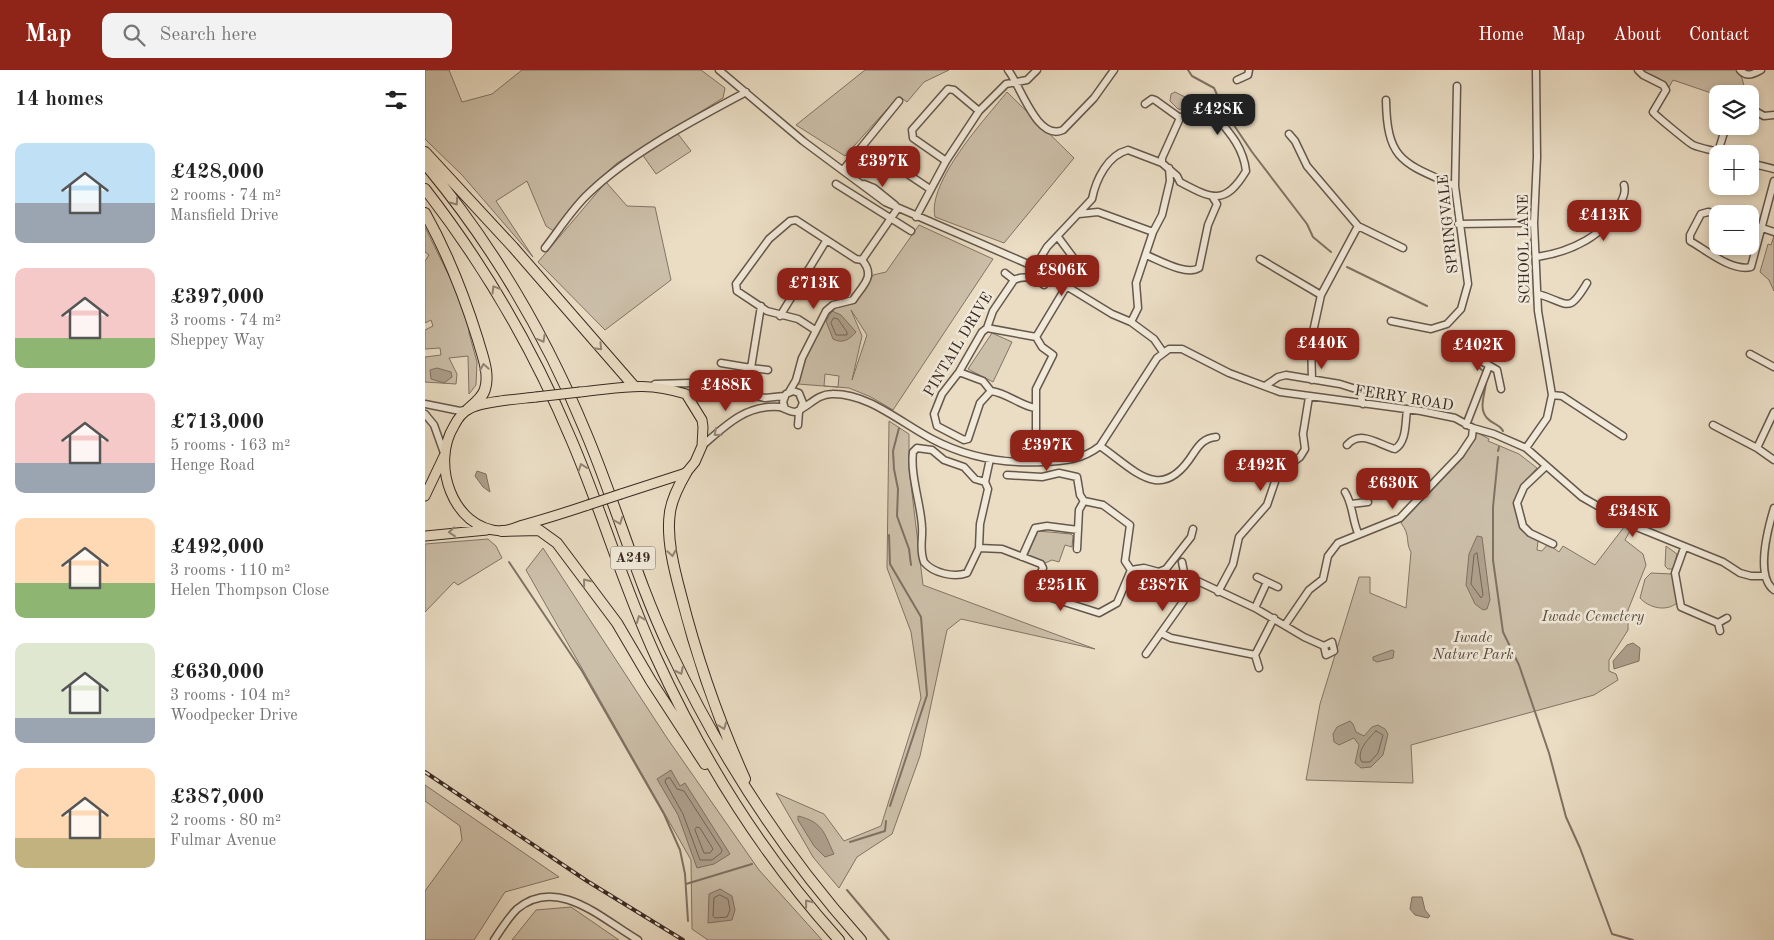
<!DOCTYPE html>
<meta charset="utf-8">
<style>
body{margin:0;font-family:"Old Standard TT",serif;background:#f2f2f2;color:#222;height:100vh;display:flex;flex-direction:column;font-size:19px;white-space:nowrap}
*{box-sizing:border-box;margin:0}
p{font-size:16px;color:#767676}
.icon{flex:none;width:28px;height:28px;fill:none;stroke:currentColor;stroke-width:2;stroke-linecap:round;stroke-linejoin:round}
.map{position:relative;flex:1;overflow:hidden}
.side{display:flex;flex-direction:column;background:#fff;width:425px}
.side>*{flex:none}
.tools{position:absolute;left:1284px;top:15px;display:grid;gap:10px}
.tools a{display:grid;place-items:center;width:50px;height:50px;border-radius:10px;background:#fff;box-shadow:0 2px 8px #0003;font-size:25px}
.price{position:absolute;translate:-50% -42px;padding:0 11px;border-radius:10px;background:#8f2418;color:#fff;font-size:16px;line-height:32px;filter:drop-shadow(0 1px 2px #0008)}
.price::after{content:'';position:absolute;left:50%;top:30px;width:15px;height:11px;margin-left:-8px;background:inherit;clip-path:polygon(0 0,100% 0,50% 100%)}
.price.selected{background:#222;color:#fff}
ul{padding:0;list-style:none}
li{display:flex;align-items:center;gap:15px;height:125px;padding:0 15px}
li span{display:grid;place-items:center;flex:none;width:140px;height:100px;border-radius:10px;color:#555}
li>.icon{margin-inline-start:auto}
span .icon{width:60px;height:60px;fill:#fffc;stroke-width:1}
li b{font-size:21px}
h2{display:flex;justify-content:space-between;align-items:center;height:60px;padding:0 15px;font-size:21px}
header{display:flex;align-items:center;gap:30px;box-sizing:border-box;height:70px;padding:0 25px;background:#8f2418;color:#fff}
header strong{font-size:24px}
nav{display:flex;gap:28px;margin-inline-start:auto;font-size:18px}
.search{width:350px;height:45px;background:#f2f2f2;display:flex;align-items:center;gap:12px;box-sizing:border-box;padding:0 18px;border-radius:10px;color:#767676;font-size:19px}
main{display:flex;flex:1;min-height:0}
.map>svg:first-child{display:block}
.green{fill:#ccbfa9;stroke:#827466;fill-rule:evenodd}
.water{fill:#aea08d;stroke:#7f7163}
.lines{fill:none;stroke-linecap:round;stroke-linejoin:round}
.shore{stroke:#746558;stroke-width:1}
.stream{stroke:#7f7163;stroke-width:2}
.minor-casing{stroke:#65574b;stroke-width:9}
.major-casing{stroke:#392a23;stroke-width:11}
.highway-casing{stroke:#392a23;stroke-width:12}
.minor{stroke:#f1e9d9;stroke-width:6}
.major{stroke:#eaddc4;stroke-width:9}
.highway{stroke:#eaddc4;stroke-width:10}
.rail-casing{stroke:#392a23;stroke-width:4}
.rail{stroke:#f1e9d9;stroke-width:2;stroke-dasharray:5.5;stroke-linecap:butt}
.major-bridge-casing{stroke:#392a23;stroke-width:11;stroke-linecap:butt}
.major-bridge{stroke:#eaddc4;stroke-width:9}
.oneway{stroke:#928474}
.oneway2{stroke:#958a7e}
.labels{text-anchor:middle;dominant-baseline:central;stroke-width:5;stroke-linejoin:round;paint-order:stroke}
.shield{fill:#f1e9d9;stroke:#70635a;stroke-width:1}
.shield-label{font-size:14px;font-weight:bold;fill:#392a23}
.street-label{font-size:15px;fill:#392a23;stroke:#f1e9d9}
.park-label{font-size:15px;font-style:italic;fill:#56483e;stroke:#f1e9d9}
</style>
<header>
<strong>Map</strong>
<div class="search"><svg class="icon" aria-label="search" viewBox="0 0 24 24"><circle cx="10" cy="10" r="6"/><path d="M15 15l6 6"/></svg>Search here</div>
<nav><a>Home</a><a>Map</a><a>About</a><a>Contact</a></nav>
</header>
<main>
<section class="side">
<h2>14 homes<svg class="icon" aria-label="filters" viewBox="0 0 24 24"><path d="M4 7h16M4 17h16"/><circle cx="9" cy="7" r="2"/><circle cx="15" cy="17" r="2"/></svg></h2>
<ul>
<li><span style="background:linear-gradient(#bfe0f5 60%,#9aa5b1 0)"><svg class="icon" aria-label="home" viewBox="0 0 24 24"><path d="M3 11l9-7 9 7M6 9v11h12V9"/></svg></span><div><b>£428,000</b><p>2 rooms · 74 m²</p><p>Mansfield Drive</p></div></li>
<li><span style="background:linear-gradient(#f6c9c9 70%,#8fb573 0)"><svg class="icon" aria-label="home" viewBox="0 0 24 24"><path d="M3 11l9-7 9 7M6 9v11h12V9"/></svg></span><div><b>£397,000</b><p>3 rooms · 74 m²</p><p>Sheppey Way</p></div></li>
<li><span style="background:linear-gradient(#f6c9c9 70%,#9aa5b1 0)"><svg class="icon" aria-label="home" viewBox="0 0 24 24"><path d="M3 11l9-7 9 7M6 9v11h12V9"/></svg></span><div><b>£713,000</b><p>5 rooms · 163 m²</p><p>Henge Road</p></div></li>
<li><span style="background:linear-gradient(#ffd9b3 65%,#8fb573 0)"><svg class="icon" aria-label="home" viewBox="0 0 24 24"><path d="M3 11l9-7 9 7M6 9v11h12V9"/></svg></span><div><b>£492,000</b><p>3 rooms · 110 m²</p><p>Helen Thompson Close</p></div></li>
<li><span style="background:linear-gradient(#dfe7d0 75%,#9aa5b1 0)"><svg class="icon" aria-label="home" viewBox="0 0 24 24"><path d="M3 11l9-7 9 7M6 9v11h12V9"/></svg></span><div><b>£630,000</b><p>3 rooms · 104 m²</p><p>Woodpecker Drive</p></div></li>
<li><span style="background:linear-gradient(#ffd9b3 70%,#c2b280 0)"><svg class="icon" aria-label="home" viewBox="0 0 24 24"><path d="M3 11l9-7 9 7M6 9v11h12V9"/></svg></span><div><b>£387,000</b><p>2 rooms · 80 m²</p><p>Fulmar Avenue</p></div></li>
</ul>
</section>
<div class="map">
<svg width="1349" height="870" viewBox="0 0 1349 870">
<rect width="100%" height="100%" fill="#eaddc4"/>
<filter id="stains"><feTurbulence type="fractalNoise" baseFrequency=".004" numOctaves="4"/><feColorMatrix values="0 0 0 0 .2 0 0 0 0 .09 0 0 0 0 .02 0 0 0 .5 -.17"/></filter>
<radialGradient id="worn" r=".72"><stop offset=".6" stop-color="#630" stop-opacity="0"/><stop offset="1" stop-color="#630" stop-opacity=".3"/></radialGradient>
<path class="green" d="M0 0H24L37 32 67 24 97 0H276L300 18 298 28 192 93 160 122 130 162 121 156 102 111 71 131 108 187 37 105 0 69Z
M440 0H524L499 12 482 32 474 26 420 86 371 55Z
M1216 0H1312L1317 8 1321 24 1292 25 1248 10 1243 19C1239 7 1226 6 1216 0Z
M582 22 649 88 579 173 510 147C502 112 560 49 582 22Z
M750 22 760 27 762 35 759 40 753 39 745 31 746 24Z
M253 64 266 81 231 104 217 84Z
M181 112 202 136 230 137 246 210 180 260 113 192Z
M494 155 568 189 468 340 446 327 424 318 373 314C378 296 394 244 411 237 417 234 424 235 431 233L448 205 461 202ZM426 240 442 265 427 310 437 266ZM400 304 414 306 413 317 399 316Z
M0 157 31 220 44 253V263L52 292 51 315 44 324 43 286 24 288 32 304 31 314 0 312V287L16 285 15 278 0 279V260L8 256 6 250 0 253V191L4 185 0 182Z
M1349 166V221L1344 210 1335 202 1343 174 1346 175Z
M567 263 587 272 568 312 543 299Z
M464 351 484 364V398L498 515 670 579 536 549 522 560 495 686 467 764 432 787 414 818 388 787 351 723 399 744 419 771 456 756 496 628 486 562 462 498Z
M1053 363 1064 369 1063 371 1094 384 1112 398 1095 417 1090 434 1094 456 1104 466 1113 471 1112 480 1117 481 1123 474 1134 482 1138 476 1170 495 1199 457 1205 461 1200 470 1218 484 1221 495 1203 540V560L1184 590V601L1191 604 1193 610 1169 625 986 675 988 713 881 710 895 634 934 507H945V523L981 538 986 482C980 472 986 466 976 453L1038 388 1050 364Z
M613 461 646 464 648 466 647 477 640 475 634 492 627 490 618 494 604 487 603 484Z
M63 469 71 476 77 488 33 515 29 512 0 542V474Z
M1241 476 1252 484 1248 499H1243L1240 496Z
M118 478 242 668 334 800 397 870H283L267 859 266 790 101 500Z
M1226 503 1247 504 1252 533C1241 542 1224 538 1215 528L1220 509Z
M0 715 134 807 80 822 49 870H0V821L37 770 35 756 0 731Z
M146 837 194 870H87L111 840Z"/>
<path class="water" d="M407 241 416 245 431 262C424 270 417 274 408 269L401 251Z
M12 298 26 302 27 307 19 313 6 309 5 300Z
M52 401 61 404 65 422 58 417 50 406Z
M1052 466 1057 467 1065 530 1062 539 1058 540 1050 534 1041 515 1044 484Z
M1208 573 1215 578 1214 591 1189 599 1188 591 1202 575Z
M967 580 969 581 968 588 952 592 948 590V587Z
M925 651 928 654 931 662 939 666 947 657 953 655 960 659 963 664 958 685 946 697 936 698 930 693 934 675 929 668 914 675 909 672 908 664 912 657Z
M246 700 255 716 260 713 305 784 289 794 272 798 253 745 232 709Z
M373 746C398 752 399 763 409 784L400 787 389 776 373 750Z
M295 819 307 826 310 840 307 850 283 853 284 824Z
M987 827H997L1000 840 1005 846 1003 848 990 845 985 839Z"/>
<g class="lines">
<path class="shore" d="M409 248 413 249 422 262V265H411L406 253Z
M1052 483 1058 525 1056 528 1046 514 1049 485Z
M951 661 958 665 953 683 945 692H937C930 682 944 668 951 661Z
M245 708 252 719 259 721 297 780 296 783 287 790H275L258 744 240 712 241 709Z
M272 757 275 758 288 779 285 783H279L270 760Z
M295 825 303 829 305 840 302 847 290 848 288 846 289 828Z"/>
<path class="stream" d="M763 0 767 6 789 18 800 42 827 82 882 154 888 167 906 182
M922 197 1002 236
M1047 281 1049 293 1059 302
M1061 308C1062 321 1052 337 1062 348 1067 354 1075 354 1078 361
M474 358 468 381 469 399 473 419 472 446 484 479 486 495
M1073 381 1074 377
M1073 387 1068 437V490L1078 562 1094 595 1124 683 1141 747 1155 778 1187 864 1208 870
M464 465 465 494 496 547 502 625 465 736
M84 492 157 601 239 744 255 780 260 804 263 851
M425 772 460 761 461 751
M261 814 327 794
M422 820 464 870"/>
<defs>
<path id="minor" d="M294 0 378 71 460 132 610 197 687 244 706 252 729 269 738 282
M583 0C595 14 612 72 638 60L669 28 689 0
M1213 0 1218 5 1238 15 1241 20 1228 42C1230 45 1264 73 1268 75 1277 79 1289 80 1299 84
M1315 0C1322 8 1328 4 1336 0
M812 10 823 5 824 0
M961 30C962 91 978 93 1030 116
M720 34 727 29 730 30 755 48
M784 38C800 58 818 74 821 101 800 136 787 129 755 112L752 106 737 93V88L755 48 766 42Z
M1325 38 1339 46 1349 45
M864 64 870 71 882 96 933 156 978 178
M1293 82 1301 56
M521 91 488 68 487 60 523 19 529 20 554 41
M1325 93 1349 99
M418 100 474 31
M484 105 505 119
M411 114 486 161
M439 114 449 118 470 135
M654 144 673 142 728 162
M1295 144 1283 142 1276 144 1265 165V171C1281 180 1307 202 1326 197L1349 111
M491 147 521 91 554 41 581 14 602 10 612 0
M1033 154 1109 153
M1325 154 1349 162
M633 167 653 194 660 197
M120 178C134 160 147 139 163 124 205 83 269 50 321 22
M721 185C734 190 761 206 774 198L783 155 792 134 787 126
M1112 187C1145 182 1181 166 1195 134 1198 128 1201 122 1199 115
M835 189 896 225
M437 190 473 138
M610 197 622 177 667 129C671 109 683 85 703 80L737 93
M580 203 589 210C599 205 610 208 619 215
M1113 224C1144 233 1143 245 1162 213
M355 246 401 171
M966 251 1006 259 1022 254 1036 239 1043 214 1030 116 1032 16
M706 252 713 238 711 213 728 162 737 145 745 111 744 98
M562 258 611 267 617 277 628 285 611 319V392
M611 267 641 217
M1051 279 1053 289 1072 300 1076 319
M1325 284 1349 297
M296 293 326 298 336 236
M326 298 343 300
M534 302 558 311 566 321C582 323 594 335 610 338
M887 310 886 271 896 225 933 156
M230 314 264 313 340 328 359 326
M840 316 853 307 861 305 915 314 934 320 938 334
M566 321 555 333 543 369 539 370 512 356 509 344 517 324 534 302 557 262 562 258 568 241 589 210
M364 322 371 310 377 288 401 241 408 235 428 230C438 215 451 206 437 190L431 189 371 150 365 151 344 169 311 214 312 221 342 241 373 249 390 260
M1127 325 1137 326 1198 366
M0 334 35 341 43 339
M360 339 358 332 361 324 368 321 374 323 378 333 374 342 373 355
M0 344 9 355 19 383
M1041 355 1064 296
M1288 355 1332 378 1349 390
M922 375C936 359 954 375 970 379 982 371 980 353 982 340
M277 376C300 356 321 334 355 337 360 338 364 342 370 342 383 338 391 324 407 324 443 323 476 353 507 369 541 387 579 394 618 392 640 391 657 390 675 376L732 288 744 279H757L804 303 855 322 996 341 1030 348 1048 358 1069 364 1101 378 1157 427 1204 454 1298 492 1315 503 1326 506H1338
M675 376C710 400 736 435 768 384 774 375 779 368 791 367
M1101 378 1122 348 1127 325 1113 241 1109 153 1112 87 1111 0
M1332 378 1349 342
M565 389 560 412 563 419 555 454 554 478 577 479 616 494 618 498 610 515 614 524 674 543 692 533 706 500 700 491 705 455 678 435 659 431
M1120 397 1099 417 1092 433 1098 456 1105 463 1128 474
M582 405 617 407 634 403 652 407 655 425 659 431 654 440 652 479
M920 422C928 435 927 449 933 463
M926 434 943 432
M1349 438C1343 458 1330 506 1349 520
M554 478 542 503C529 508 508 503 499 492 494 479 498 469 497 457 496 435 485 405 488 382L492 378 507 380 519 390 539 397 550 409 560 412
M1259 478 1250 503 1256 537 1293 553
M597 487 610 458 622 456 653 460
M757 492 759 502 764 507 830 538 879 567 899 576
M706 500 719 498 734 502 741 499 766 467 768 459
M832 507 853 517
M793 522 808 494 814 467 842 435 853 403 875 387 880 379 878 364 884 327
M830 538 842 512
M1293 553 1302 548
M1293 553 1295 561
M860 555 884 520 898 509 903 486 913 473 975 448 1035 385 1047 367 1048 358
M736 563 746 568 830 585 849 548
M907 572 909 581 901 585 899 576Z
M721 584 772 512
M830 585 834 598
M69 870C76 859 83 848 92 839 133 805 178 850 213 870"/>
<path id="major" d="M155 322C198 318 218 311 261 324L277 350 278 357 277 376 270 392 261 403 196 424
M111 327C94 329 58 331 44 339 38 342 32 350 29 356 6 393 27 459 76 461 83 461 92 457 98 455 120 449 142 442 163 435
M0 426 19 386
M0 466 62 460"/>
<path id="highway" d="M0 82 88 177 208 315
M0 94C67 174 121 266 161 363 191 434 211 508 244 578 294 684 357 782 436 870
M0 119C60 196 108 279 146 369 177 441 198 516 231 587 277 688 339 787 414 870
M0 143C23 184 39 225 53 270 57 285 65 303 60 319 58 327 50 333 43 339
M261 403C254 415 247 428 245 442 241 468 249 499 256 525 272 588 293 649 320 709
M77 461 114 460 132 473 192 553 226 611 280 694"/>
</defs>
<use href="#minor" class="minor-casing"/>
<use href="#major" class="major-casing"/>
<use href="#highway" class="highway-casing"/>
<use href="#minor" class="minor"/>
<use href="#major" class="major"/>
<use href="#highway" class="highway"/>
<defs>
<path id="rail" d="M0 702 162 811 258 870"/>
</defs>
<use href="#rail" class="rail-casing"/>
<use href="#rail" class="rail"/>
<defs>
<path id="major-bridge" d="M111 327 155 322
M163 435 196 424"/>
</defs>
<use href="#major-bridge" class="major-bridge-casing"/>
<use href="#major-bridge" class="major-bridge"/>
</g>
<defs><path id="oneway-chevron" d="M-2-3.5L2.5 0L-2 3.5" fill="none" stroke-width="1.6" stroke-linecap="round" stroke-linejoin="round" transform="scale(1.25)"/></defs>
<g class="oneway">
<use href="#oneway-chevron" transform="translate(30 132) rotate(54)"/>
<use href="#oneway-chevron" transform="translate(70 219) rotate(-121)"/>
<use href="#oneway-chevron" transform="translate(117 269) rotate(61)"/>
<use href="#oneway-chevron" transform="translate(174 277) rotate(46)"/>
<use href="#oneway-chevron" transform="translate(59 297) rotate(-100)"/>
<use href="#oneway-chevron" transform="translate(157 397) rotate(-110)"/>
<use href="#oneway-chevron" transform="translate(194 451) rotate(69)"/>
<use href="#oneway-chevron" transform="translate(27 462) rotate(175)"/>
<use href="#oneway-chevron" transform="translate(247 483) rotate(81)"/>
<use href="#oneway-chevron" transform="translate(161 512) rotate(-128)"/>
<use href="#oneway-chevron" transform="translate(215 549) rotate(-112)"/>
<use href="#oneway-chevron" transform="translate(255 601) rotate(63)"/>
<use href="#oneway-chevron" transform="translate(298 656) rotate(69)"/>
<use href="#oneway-chevron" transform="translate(383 833) rotate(-128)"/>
</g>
<use class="oneway2" href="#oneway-chevron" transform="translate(292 363) rotate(139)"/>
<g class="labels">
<rect class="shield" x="185.5" y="476.5" width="45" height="23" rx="4"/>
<g class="shield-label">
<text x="208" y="488">A249</text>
</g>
<g class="street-label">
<text transform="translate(1024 154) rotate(-96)">SPRINGVALE</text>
<text transform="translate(1100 179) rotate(-91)">SCHOOL LANE</text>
<text transform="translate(534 275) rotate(-59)">PINTAIL DRIVE</text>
<text transform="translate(979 329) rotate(9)">FERRY ROAD</text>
</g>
<g class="park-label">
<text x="1168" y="547">Iwade Cemetery</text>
<text x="1048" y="568">Iwade<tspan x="1048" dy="17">Nature Park</tspan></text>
</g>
</g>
<rect width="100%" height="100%" filter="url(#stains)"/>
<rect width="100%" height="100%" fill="url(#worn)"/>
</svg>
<div class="tools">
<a><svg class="icon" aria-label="layers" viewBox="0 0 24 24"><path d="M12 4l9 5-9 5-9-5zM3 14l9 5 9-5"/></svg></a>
<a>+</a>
<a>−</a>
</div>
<b class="price selected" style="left:793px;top:66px">£428K</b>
<b class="price" style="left:458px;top:118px">£397K</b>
<b class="price" style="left:1179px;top:172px">£413K</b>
<b class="price" style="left:637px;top:227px">£806K</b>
<b class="price" style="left:389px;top:240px">£713K</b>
<b class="price" style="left:897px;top:300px">£440K</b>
<b class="price" style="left:1053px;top:302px">£402K</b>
<b class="price" style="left:301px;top:342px">£488K</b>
<b class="price" style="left:622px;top:402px">£397K</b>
<b class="price" style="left:836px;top:422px">£492K</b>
<b class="price" style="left:968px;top:440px">£630K</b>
<b class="price" style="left:1208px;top:468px">£348K</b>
<b class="price" style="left:636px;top:542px">£251K</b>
<b class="price" style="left:738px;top:542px">£387K</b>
</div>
</main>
